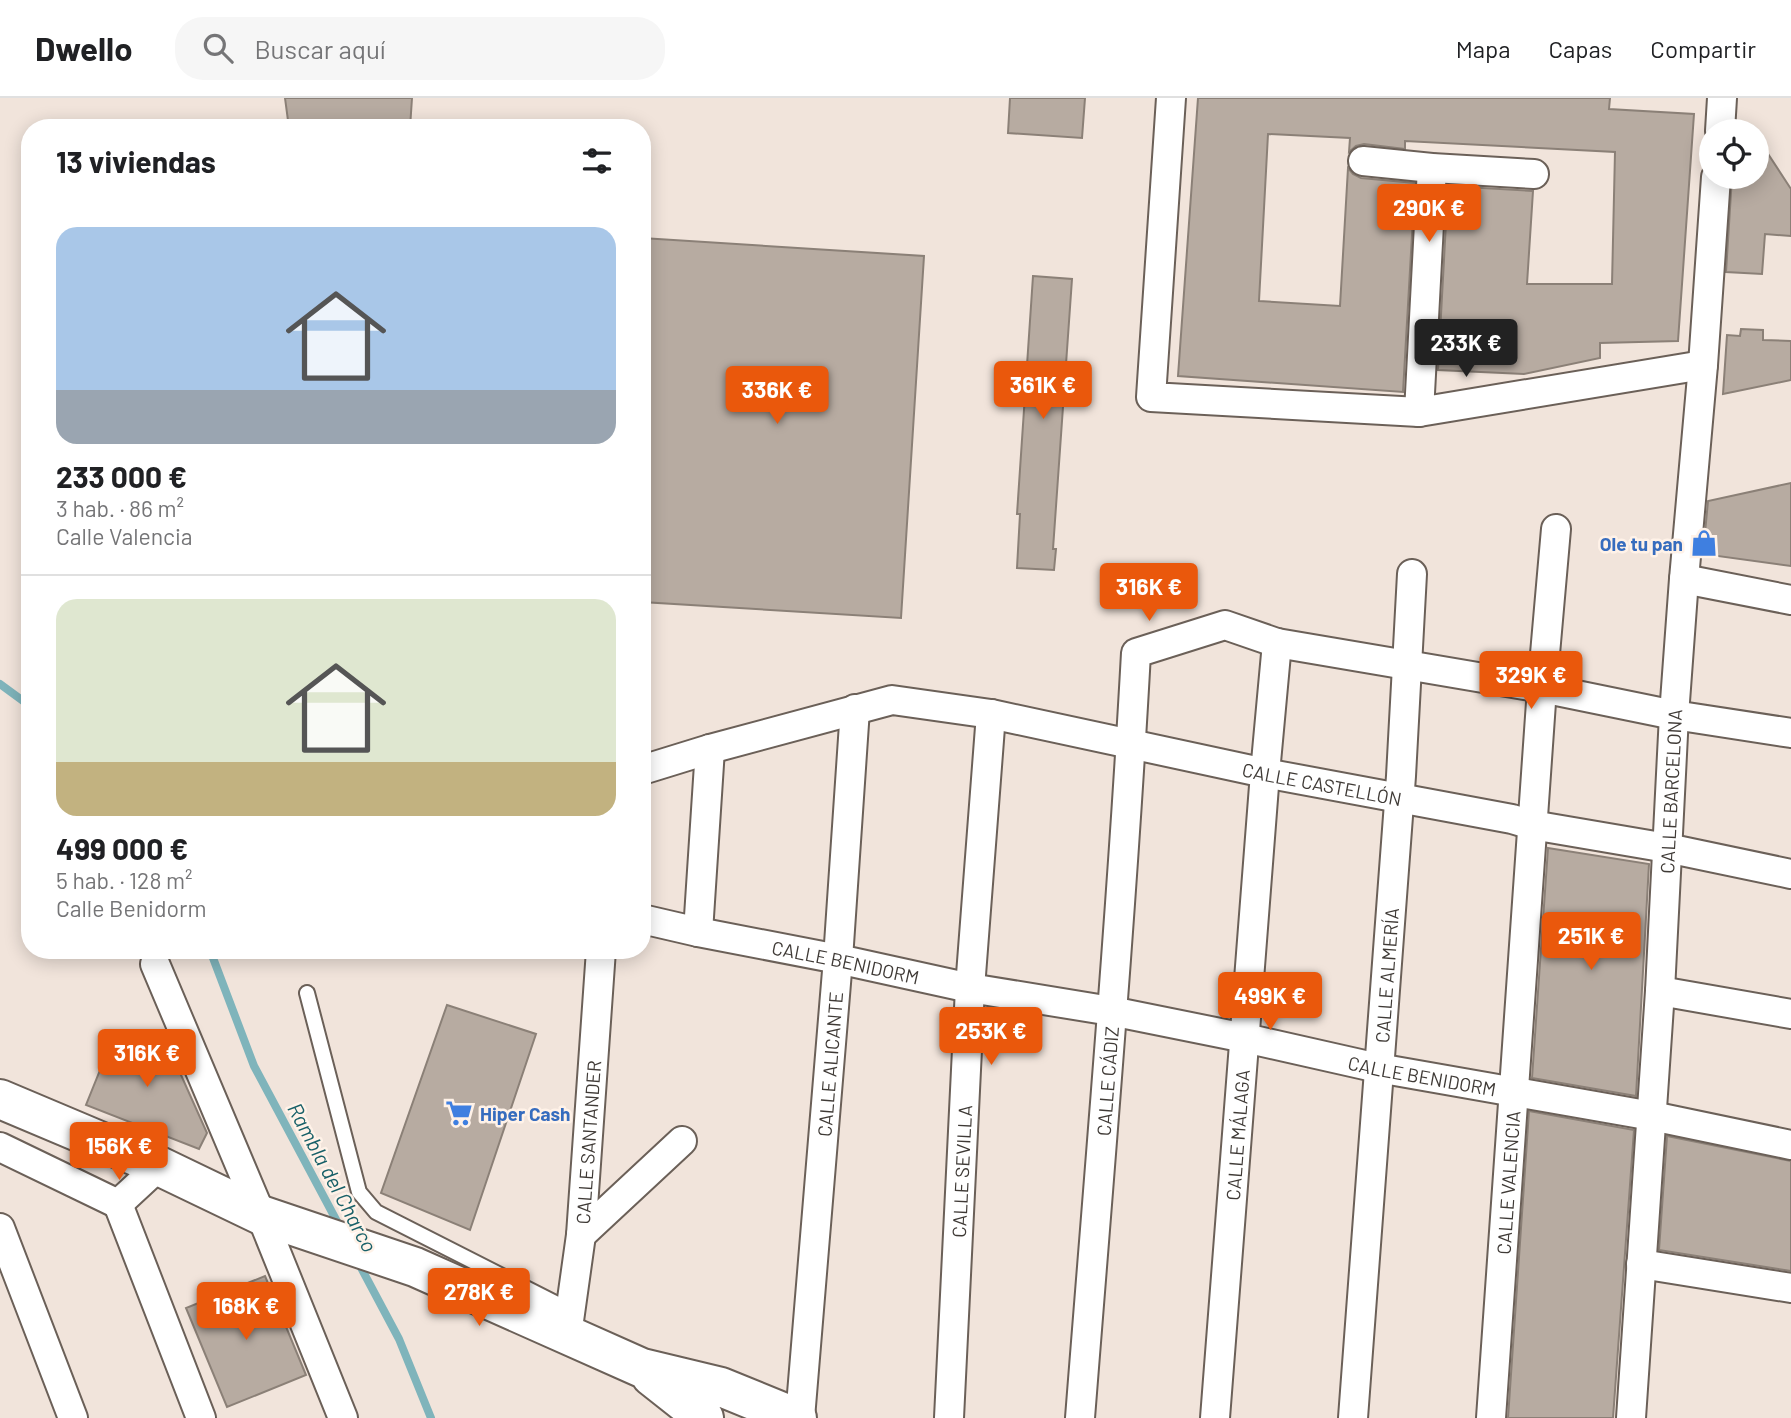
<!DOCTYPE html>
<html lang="es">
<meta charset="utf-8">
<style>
body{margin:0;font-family:Barlow,sans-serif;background:#f6f6f6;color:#202124;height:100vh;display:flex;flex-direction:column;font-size:26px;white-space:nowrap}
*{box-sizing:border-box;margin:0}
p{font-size:23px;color:#757577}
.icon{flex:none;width:38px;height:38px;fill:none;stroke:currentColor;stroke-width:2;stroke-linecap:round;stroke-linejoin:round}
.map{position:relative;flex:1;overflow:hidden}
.drawer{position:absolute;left:21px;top:21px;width:630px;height:840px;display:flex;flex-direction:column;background:#fff;border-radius:28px;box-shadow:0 4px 18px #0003}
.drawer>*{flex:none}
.controls{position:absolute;left:1699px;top:21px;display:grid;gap:14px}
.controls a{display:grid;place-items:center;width:70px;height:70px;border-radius:50%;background:#fff;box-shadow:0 4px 18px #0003;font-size:35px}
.price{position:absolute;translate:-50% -60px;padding:0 16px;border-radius:7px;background:#ea580c;color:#fff;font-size:23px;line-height:46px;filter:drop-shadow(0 2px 4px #0008)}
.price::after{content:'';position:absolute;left:50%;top:42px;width:21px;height:16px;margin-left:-10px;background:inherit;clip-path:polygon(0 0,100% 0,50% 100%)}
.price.selected{background:#222;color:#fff}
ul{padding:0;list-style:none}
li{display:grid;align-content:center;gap:14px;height:371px;padding:0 35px}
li+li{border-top:2px solid #e0e0e0}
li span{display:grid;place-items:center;height:217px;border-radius:21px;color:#555}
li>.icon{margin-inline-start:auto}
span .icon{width:126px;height:126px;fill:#fffc;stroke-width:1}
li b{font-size:30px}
h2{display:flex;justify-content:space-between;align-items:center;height:84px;padding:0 35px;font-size:30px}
header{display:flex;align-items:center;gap:42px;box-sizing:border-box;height:98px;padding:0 35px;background:#fff;border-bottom:2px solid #e0e0e0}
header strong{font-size:33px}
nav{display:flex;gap:38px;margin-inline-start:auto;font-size:24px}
.search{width:490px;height:63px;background:#f6f6f6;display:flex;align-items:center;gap:18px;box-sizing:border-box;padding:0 24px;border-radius:28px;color:#757577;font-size:26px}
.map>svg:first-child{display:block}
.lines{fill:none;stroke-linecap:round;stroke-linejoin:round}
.stream{stroke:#7fb4bb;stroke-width:8}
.building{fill:#b7aba1;stroke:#8b8077;stroke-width:2}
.lane-casing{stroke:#6b6058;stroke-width:18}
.street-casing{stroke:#6b6058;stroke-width:32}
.secondary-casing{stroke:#6b6058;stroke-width:42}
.lane{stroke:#fff;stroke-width:14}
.street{stroke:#fff;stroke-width:28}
.secondary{stroke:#fff;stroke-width:38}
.labels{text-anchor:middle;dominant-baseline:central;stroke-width:5;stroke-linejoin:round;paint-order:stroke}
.shop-label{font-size:19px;font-weight:bold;fill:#366cbe;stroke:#fff2e8;text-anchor:end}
.street-label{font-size:19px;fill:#3f3a36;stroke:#fff2e8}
.water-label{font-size:21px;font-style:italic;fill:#186068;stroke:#fff2e8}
</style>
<header>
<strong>Dwello</strong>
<div class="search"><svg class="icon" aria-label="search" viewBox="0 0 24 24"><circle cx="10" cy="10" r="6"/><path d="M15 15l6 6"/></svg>Buscar aquí</div>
<nav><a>Mapa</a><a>Capas</a><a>Compartir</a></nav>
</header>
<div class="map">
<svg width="1791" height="1320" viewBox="0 0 1791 1320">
<rect width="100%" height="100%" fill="#f1e4db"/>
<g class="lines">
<path class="stream" d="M0 586 30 608
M210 852 254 968 341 1131
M358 1164 399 1241 431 1320"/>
</g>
<path class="building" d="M285 0H412L410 30H289Z
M1010 0H1085L1082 40 1008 35Z
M1198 0H1610L1609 11 1694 16 1678 243 1600 245V260L1524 276 1438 272 1448 88 1533 93 1527 186H1612L1615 54 1405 43V51L1364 46 1356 48 1349 54 1350 40 1268 36 1259 203 1340 208 1348 70 1353 76 1361 80 1415 85 1403 294 1178 278Z
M1757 39 1791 91V138L1765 136 1762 176 1726 174 1732 79H1757Z
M642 140 924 158 901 520 642 504Z
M1033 178 1072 181 1053 451H1056L1054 472 1017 470 1020 416H1017Z
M1741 231 1763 232V242L1791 243V282L1723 296 1727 237 1740 238Z
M1791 385V468L1703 456 1708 403Z
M1548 750 1649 766 1636 998 1532 980Z
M447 907 536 936 470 1132 381 1095Z
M115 935 164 939 207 1035 199 1051 86 1007Z
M1529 1013 1634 1032 1613 1320H1508Z
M1667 1038 1791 1063V1173L1659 1152Z
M265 1178 306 1277 227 1309 186 1210Z"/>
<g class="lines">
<defs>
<path id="lane" d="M307 895 359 1094 376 1114 569 1212"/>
<g id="street">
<path d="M1171 0 1151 299 1419 314"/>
<path d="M1720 33 1722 0"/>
<path d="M1363 63 1432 70 1534 76"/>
<path d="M1432 70 1419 314 1703 267"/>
<path d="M1684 481 1791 502"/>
<path id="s1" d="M642 672 710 651 892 602 991 616 1265 675 1512 721 1532 727 1667 750 1791 776"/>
<path id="s2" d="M642 821 698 834 838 861 970 890 1111 913 1245 940 1378 970 1652 1018 1791 1047"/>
<path d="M698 834 710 651"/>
<path d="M155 866 261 1117 343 1320"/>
<path d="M1660 893 1791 916"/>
<path d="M0 1049 118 1106"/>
<path d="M118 1106 201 1320"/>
<path d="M118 1106 159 1068"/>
<path d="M0 1130 73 1320"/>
<path d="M581 1137 682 1043"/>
<path d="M1641 1166 1791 1190"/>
<path id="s3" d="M567 1237 581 1137 601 852"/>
<path id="s4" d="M800 1320 838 861 855 611"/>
<path id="s5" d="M949 1320 970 890 991 616"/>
<path id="s6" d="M1080 1320C1100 1065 1122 810 1136 555L1225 527 1277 545 1542 590 1674 617 1791 635"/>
<path id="s7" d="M1215 1320 1265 675 1277 545"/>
<path id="s8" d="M1353 1320 1401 678 1412 476"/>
<path id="s9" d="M1491 1320 1542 590 1556 431"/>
<path id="s10" d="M1631 1320 1660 893 1674 617 1684 481 1703 267 1716 79"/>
</g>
<path id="secondary" d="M0 1001 159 1068 261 1117 415 1169 642 1270 721 1289 797 1320
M651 1278 704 1320"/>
</defs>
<use href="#lane" class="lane-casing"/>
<use href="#street" class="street-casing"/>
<use href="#secondary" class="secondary-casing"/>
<use href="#lane" class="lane"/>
<use href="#street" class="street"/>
<use href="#secondary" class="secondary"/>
</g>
<defs>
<symbol id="shop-bare" viewBox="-9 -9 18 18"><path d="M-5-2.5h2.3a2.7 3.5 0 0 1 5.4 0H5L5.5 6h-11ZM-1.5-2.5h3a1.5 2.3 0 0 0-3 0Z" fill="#3f7fe0" stroke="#fff2e8" stroke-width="2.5" paint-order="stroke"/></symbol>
<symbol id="supermarket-bare" viewBox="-9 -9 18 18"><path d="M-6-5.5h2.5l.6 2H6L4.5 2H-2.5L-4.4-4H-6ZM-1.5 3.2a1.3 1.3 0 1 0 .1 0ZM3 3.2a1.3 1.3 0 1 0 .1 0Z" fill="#3f7fe0" stroke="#fff2e8" stroke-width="2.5" paint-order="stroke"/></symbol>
</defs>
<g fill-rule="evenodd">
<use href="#shop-bare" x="1685" y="426" width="38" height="38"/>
<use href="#supermarket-bare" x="440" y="996" width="38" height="38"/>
</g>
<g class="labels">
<g class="shop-label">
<text x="1683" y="445">Ole tu pan</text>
<text x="480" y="1015" text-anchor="start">Hiper Cash</text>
</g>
<g class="street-label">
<text stroke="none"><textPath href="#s1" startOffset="698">CALLE CASTELLÓN</textPath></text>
<text stroke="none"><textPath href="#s10" startOffset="628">CALLE BARCELONA</textPath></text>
<text stroke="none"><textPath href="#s2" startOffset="208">CALLE BENIDORM</textPath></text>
<text stroke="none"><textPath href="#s8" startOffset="444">CALLE ALMERÍA</textPath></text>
<text stroke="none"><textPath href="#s4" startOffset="355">CALLE ALICANTE</textPath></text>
<text stroke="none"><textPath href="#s2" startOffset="796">CALLE BENIDORM</textPath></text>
<text stroke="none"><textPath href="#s6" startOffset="338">CALLE CÁDIZ</textPath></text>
<text stroke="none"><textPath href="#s7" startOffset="284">CALLE MÁLAGA</textPath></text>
<text stroke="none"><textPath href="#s3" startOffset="194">CALLE SANTANDER</textPath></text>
<text stroke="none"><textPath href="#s5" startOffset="247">CALLE SEVILLA</textPath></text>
<text stroke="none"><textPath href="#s9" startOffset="236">CALLE VALENCIA</textPath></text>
</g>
<g class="water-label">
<text transform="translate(333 1079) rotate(62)">Rambla del Charco</text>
</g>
</g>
</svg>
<div class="controls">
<a><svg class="icon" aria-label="locate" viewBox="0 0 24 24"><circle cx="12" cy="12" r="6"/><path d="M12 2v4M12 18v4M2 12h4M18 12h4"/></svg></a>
</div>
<b class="price" style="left:1429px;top:146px">290K €</b>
<b class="price selected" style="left:1466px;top:281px">233K €</b>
<b class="price" style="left:1043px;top:323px">361K €</b>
<b class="price" style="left:777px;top:328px">336K €</b>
<b class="price" style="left:1149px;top:525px">316K €</b>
<b class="price" style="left:1531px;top:613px">329K €</b>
<b class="price" style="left:1591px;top:874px">251K €</b>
<b class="price" style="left:1270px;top:934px">499K €</b>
<b class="price" style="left:991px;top:969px">253K €</b>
<b class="price" style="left:147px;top:991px">316K €</b>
<b class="price" style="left:119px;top:1084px">156K €</b>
<b class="price" style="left:479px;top:1230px">278K €</b>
<b class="price" style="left:246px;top:1244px">168K €</b>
<section class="drawer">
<h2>13 viviendas<svg class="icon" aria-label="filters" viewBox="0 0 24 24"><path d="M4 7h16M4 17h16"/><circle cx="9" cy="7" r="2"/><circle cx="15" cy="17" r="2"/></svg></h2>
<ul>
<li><span style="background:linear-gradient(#a9c7e8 75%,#9aa5b1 0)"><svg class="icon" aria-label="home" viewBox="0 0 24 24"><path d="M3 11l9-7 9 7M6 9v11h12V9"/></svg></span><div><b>233 000 €</b><p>3 hab. · 86 m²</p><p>Calle Valencia</p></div></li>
<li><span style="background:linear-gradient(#dfe7d0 75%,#c2b280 0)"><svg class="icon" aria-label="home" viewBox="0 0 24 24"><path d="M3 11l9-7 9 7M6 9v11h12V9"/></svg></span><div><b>499 000 €</b><p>5 hab. · 128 m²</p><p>Calle Benidorm</p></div></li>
</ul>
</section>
</div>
